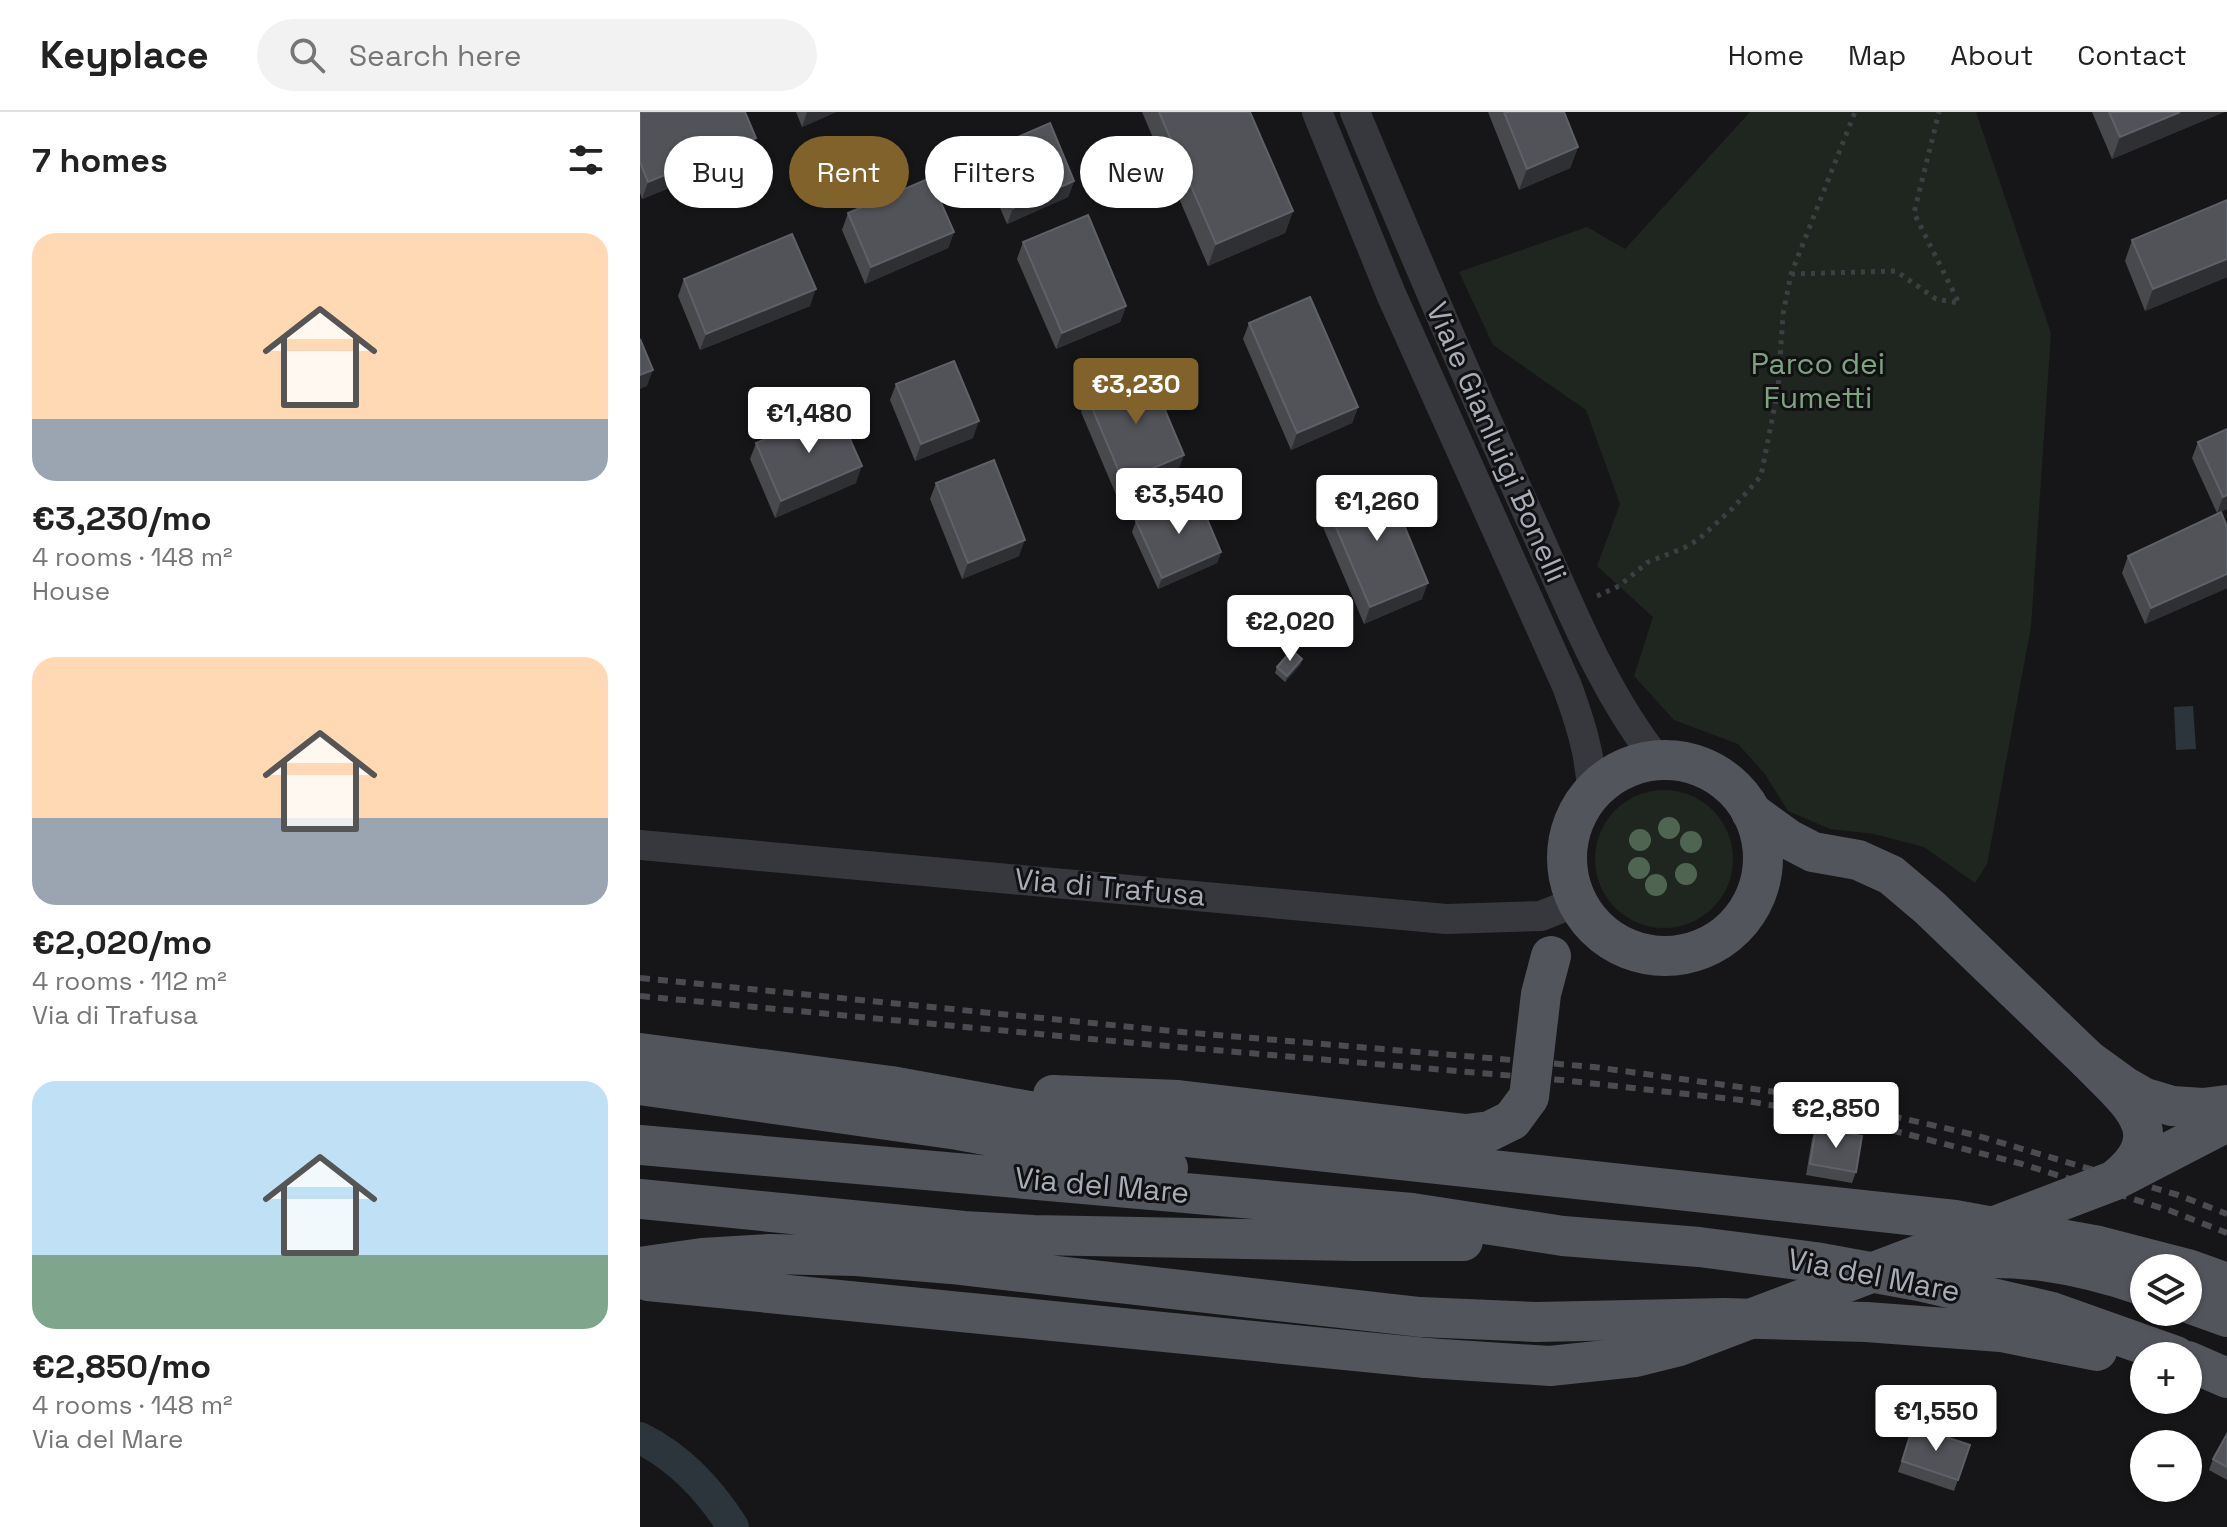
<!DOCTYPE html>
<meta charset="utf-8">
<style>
body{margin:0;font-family:"Space Grotesk",sans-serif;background:#f2f2f2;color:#222;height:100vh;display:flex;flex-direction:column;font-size:30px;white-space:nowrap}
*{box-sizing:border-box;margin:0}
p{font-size:26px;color:#767676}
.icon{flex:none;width:44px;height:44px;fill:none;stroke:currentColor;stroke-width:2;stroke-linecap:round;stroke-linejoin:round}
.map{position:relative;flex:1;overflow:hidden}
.sheet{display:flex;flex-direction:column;background:#fff;width:640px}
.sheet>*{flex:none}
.banner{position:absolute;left:24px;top:24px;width:760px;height:72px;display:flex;gap:16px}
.tools{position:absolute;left:1490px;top:1142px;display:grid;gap:16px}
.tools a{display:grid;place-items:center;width:72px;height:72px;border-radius:50%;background:#fff;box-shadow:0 2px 6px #0004;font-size:40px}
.price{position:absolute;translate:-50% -68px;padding:0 18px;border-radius:8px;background:#fff;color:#222;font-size:26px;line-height:52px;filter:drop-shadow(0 2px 4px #0008)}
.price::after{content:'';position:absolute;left:50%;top:48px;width:24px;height:18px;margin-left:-12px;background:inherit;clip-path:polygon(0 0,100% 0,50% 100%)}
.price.active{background:#80622a;color:#fff}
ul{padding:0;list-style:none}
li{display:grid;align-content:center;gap:16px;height:424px;padding:0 32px}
li span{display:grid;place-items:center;height:248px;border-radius:24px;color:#555}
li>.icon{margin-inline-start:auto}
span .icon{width:144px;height:144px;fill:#fffc;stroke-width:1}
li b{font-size:34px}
h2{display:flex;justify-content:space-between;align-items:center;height:96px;padding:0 32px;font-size:34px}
.chip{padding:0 28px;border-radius:36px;background:#fff;box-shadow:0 2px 6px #0004;font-size:28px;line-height:72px}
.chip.active{background:#80622a;color:#fff}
header{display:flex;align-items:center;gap:48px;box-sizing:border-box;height:112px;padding:0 40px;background:#fff;border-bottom:2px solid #e0e0e0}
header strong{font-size:38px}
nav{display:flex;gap:44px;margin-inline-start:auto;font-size:28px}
.search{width:560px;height:72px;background:#f2f2f2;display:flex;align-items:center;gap:20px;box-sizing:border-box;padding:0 28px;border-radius:44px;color:#767676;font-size:30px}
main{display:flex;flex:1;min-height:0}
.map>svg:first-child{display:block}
.green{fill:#1e261f}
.water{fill:#2c353c}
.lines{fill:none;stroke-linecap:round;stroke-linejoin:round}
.canal{stroke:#2c353c;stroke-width:32}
.path{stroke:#3d3f44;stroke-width:5;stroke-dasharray:4 6;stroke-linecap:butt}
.minor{stroke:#37383d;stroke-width:30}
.major{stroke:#53555c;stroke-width:40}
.rail{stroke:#4a4c52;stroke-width:6;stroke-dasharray:10 8;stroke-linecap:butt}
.major-bridge{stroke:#53555c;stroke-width:40}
.tree{fill:#506452}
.wall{fill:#47494d}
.shaded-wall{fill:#2f3033}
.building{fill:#525359;stroke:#5f6168;stroke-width:2}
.labels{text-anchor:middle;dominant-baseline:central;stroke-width:6;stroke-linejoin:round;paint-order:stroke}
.park-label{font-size:30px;fill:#7fa381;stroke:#111113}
.street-label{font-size:30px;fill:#a8adb8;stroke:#111113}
</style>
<header>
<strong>Keyplace</strong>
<div class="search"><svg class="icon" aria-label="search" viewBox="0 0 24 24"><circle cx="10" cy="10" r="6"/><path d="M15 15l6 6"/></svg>Search here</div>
<nav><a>Home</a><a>Map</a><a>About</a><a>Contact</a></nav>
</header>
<main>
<section class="sheet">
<h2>7 homes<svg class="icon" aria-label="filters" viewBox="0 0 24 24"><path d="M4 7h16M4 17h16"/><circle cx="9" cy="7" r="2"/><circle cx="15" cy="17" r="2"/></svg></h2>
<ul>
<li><span style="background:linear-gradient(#ffd9b3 75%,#9aa5b1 0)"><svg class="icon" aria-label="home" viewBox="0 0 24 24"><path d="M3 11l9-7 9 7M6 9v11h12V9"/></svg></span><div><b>€3,230/mo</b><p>4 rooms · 148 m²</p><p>House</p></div></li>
<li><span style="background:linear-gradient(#ffd9b3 65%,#9aa5b1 0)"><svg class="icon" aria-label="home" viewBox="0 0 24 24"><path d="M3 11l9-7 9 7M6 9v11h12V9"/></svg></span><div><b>€2,020/mo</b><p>4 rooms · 112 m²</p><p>Via di Trafusa</p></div></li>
<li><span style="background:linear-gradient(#bfe0f5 70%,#7fa58c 0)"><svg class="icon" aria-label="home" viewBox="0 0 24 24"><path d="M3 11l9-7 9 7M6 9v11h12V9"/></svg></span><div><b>€2,850/mo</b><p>4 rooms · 148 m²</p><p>Via del Mare</p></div></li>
</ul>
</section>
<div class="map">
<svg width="1587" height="1415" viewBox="0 0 1587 1415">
<rect width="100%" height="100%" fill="#161618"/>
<path class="green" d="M1110 0H1336L1411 221 1391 515 1347 752 1335 771 1284 735 1234 722 1190 717 1148 699 1125 662 1098 632 1034 608 994 564 1013 505 957 454 980 392 946 298 853 233 819 160 947 115 985 137Z
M955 747a69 69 0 1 1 138 0a69 69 0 1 1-138 0Z"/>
<path class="water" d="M1553 594 1556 637 1536 638 1534 595Z"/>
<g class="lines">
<path class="canal" d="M0 1326C40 1346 69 1377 93 1415"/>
<path class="path" d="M1151 162 1256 159 1296 187 1319 191 1274 101 1299 0
M957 484 979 474 1008 450 1044 436 1059 427 1093 396 1121 364 1138 277 1143 202 1151 162 1215 0"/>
<path class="minor" d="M677 0 751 182 927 574C940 610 951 643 952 682
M715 0C772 137 830 273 891 408 929 491 961 577 1018 649
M0 733 806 807 901 804 938 789"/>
<path class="major" d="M927 746a98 98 0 1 1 196 0a98 98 0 1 1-196 0Z
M1111 700 1148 727 1173 740 1218 748 1251 763 1290 796 1448 948 1484 974 1505 986 1532 994 1563 996 1587 993
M0 941 251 974 510 1021 1315 1108 1459 1134 1544 1156
M0 973 318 1018 528 1056
M413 983 538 988 826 1022 850 1019 872 1008
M0 1033 772 1101 923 1124 1059 1135 1175 1150 1279 1169 1412 1200 1536 1244
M0 1087 324 1119 393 1123 716 1129H823
M0 1155 62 1146 129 1142 216 1144 311 1152 780 1205 896 1210 1084 1206 1226 1210 1361 1220 1457 1239
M1548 1157 1587 1171
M8 1169 786 1246
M1548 1191 1587 1205
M1548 1249 1587 1266"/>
<path class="rail" d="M0 866 542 920 954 955 1165 984 1335 1023 1538 1083 1587 1102
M0 884 504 932 921 968 1101 988 1201 1005 1382 1052 1531 1099 1587 1121"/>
<path class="major-bridge" d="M1448 948C1485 987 1535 1020 1476 1067
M872 1008 889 985 901 882 911 844
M1303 1149C1374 1140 1437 1151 1504 1174
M786 1246 910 1254 995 1245 1039 1234 1473 1069 1587 1010"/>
</g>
<g class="tree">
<circle cx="1029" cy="716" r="11"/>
<circle cx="1000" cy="728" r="11"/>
<circle cx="1051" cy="730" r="11"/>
<circle cx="999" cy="756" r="11"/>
<circle cx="1046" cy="762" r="11"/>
<circle cx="1016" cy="773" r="11"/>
</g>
<path class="wall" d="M0 0 116 26 110 43 2 87 0 81Z
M156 0H196L162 15Z
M502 0H610L653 99 645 121 568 154Z
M848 0H924L938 35 930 56 879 78Z
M1452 0H1584L1472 47Z
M348 38 434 69 428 85 367 112 342 54Z
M1587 88V165L1505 199 1485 149 1492 128Z
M208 101 314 120 308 136 225 172 202 118Z
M383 130 486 194 480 210 416 237 377 147Z
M44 167 170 194 60 238 38 184Z
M609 211 718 295 712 311 651 338 603 227Z
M256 272 333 326 275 349 250 288Z
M447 284 538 359 477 385 441 300Z
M1587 317V397L1577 401 1552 346 1558 330Z
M116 331 216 371 135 406 110 347Z
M296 371 379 444 322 467 290 387Z
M686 392 782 487 724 512 680 408Z
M496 409 581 440 577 451 518 477 492 420Z
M1587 415V476L1505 512 1482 461 1488 444Z
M662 547 660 553 645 570 635 561 637 555Z
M1176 1016 1216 1060 1212 1071 1166 1063 1172 1027Z
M1273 1314 1330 1333 1314 1379 1258 1360Z
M1587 1322V1368L1569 1358 1573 1347Z"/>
<path class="shaded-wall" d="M167 0H196L162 15Z
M1540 0H1584L1472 47 1480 25Z
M116 26 110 43 2 87 8 70Z
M938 35 930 56 879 78 887 57Z
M434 69 428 85 367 112 373 96Z
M653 99 645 121 568 154 576 132Z
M314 120 308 136 225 172 231 155Z
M1587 147V165L1505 199 1513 177Z
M176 177 170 194 60 238 66 222Z
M486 194 480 210 416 237 422 221Z
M13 258 7 274 0 277V263Z
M718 295 712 311 651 338 657 321Z
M339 309 333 326 275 349 281 332Z
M544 343 538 359 477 385 483 369Z
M222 354 216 371 135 406 141 389Z
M1587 383V397L1577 401 1583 385Z
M385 428 379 444 322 467 328 451Z
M581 440 577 451 518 477 522 466Z
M1587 462V476L1505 512 1511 496Z
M788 471 782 487 724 512 730 495Z
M662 547 660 553 645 570 647 564Z"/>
<path class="building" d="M0 0H105L116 26 8 70 0 50Z
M519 0H610L653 99 576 132Z
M864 0H924L938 35 887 57Z
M1469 0H1540L1480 25Z
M410 11 434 69 373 96 348 38Z
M290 66 314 120 231 155 208 101Z
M1587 88V147L1513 177 1492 128Z
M448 103 486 194 422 221 383 130Z
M152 122 176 177 66 222 44 167Z
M670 185 718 295 657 321 609 211Z
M0 227 13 258 0 263Z
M314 249 339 309 281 332 256 272Z
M508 258 544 343 483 369 447 284Z
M196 296 222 354 141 389 116 331Z
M1587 317V383L1583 385 1558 330Z
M354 348 385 428 328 451 296 371Z
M745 367 788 471 730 495 686 392Z
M557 383 581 440 522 466 496 409Z
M1581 400 1587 415V462L1511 496 1488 444Z
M652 538 662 547 647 564 637 555Z
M1176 1016 1222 1024 1216 1060 1170 1052Z
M1273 1314 1330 1333 1318 1368 1262 1349Z
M1587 1322V1355L1573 1347Z"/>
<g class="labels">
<g class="park-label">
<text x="1178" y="251">Parco dei<tspan x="1178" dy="34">Fumetti</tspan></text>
</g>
<g class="street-label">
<text transform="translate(857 330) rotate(66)">Viale Gianluigi Bonelli</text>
<text transform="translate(470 775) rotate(5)">Via di Trafusa</text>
<text transform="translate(462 1073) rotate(5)">Via del Mare</text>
<text transform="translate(1234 1163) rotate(11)">Via del Mare</text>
</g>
</g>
</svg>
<div class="tools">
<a><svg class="icon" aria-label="layers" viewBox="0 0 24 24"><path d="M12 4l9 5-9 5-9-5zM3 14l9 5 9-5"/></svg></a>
<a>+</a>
<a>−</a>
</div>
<b class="price active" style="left:496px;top:314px">€3,230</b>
<b class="price" style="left:169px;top:343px">€1,480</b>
<b class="price" style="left:539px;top:424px">€3,540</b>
<b class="price" style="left:737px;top:431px">€1,260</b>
<b class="price" style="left:650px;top:551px">€2,020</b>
<b class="price" style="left:1196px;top:1038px">€2,850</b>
<b class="price" style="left:1296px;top:1341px">€1,550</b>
<div class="banner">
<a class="chip">Buy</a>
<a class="chip active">Rent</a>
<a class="chip">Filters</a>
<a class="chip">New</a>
</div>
</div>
</main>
